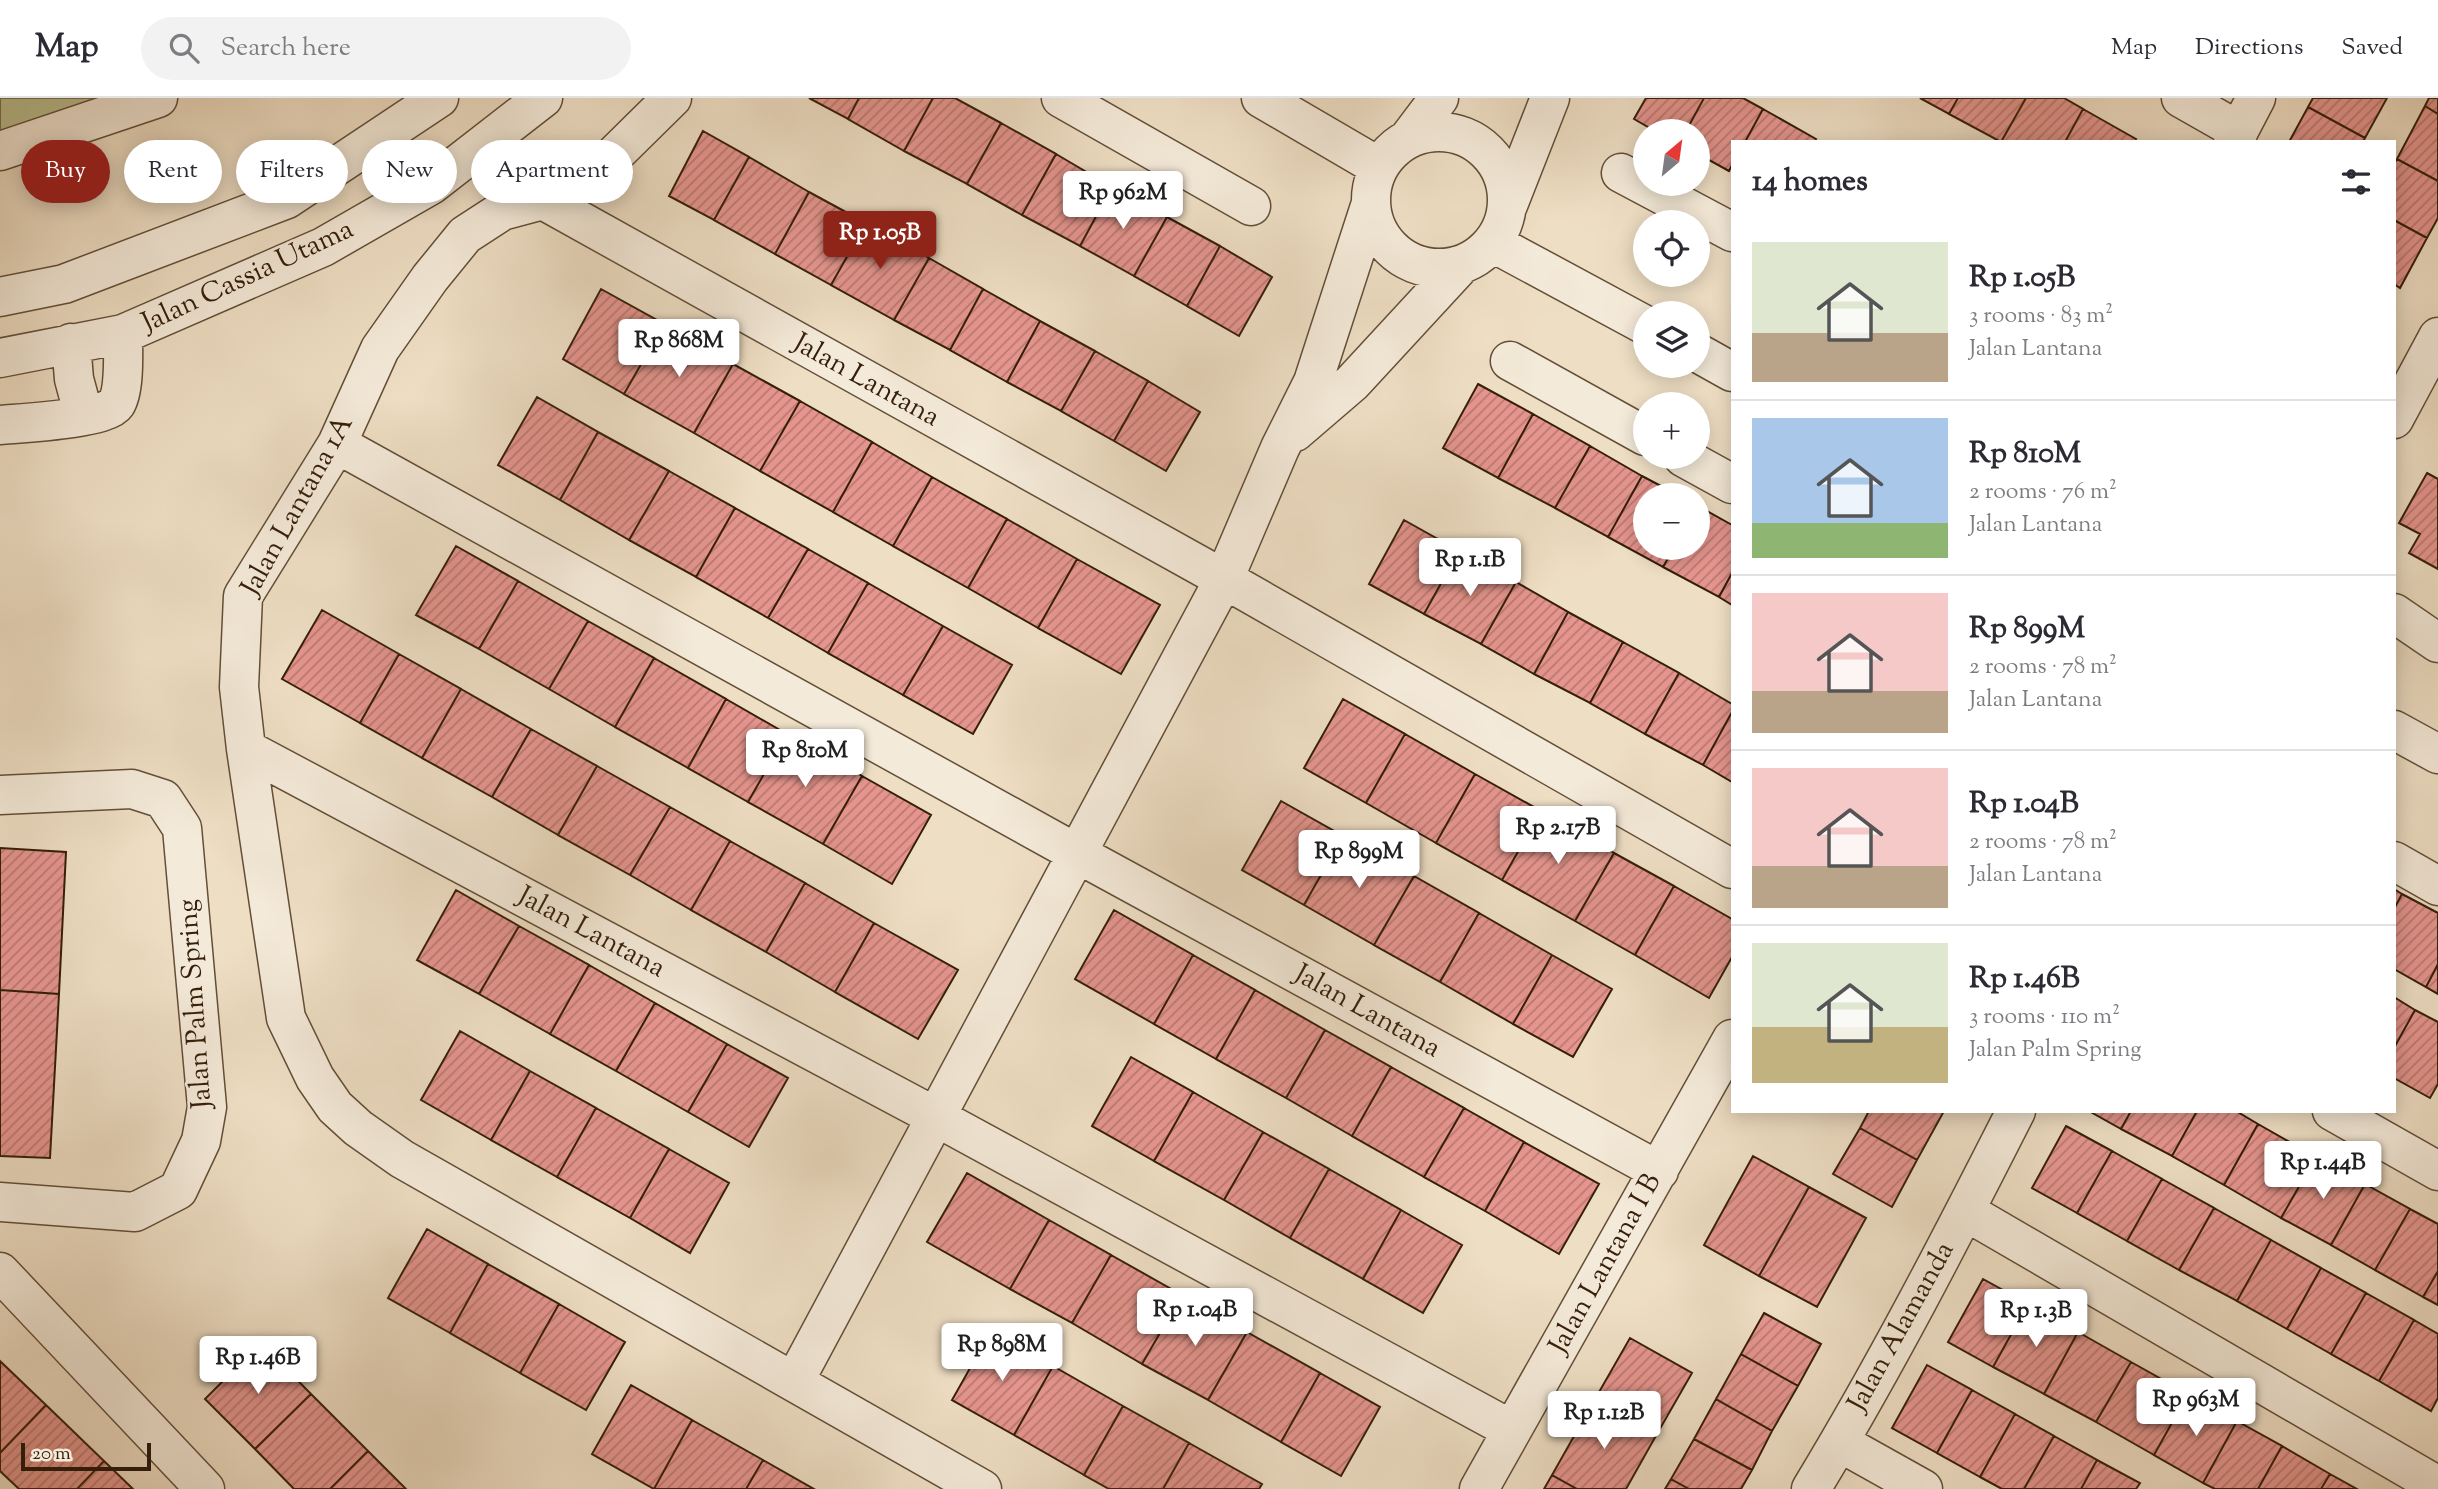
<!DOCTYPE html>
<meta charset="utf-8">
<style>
body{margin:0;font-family:"Sorts Mill Goudy",serif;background:#f2f2f3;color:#2b2b33;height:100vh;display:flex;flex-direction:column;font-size:26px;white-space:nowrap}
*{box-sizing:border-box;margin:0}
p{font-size:23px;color:#7c7c81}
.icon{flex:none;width:38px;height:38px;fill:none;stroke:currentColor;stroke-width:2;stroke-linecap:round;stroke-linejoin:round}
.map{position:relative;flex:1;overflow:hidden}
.drawer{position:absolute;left:1731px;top:42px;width:665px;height:973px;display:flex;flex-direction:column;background:#fff;border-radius:0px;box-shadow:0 4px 18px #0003}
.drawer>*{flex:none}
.top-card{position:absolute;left:21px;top:42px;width:665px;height:63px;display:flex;gap:14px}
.needle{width:46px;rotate:29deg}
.controls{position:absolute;left:1633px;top:21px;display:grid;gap:14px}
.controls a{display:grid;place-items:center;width:77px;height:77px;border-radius:50%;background:#fff;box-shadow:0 4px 18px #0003;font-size:35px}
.scale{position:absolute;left:21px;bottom:18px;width:130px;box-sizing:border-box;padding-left:7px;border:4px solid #351e0a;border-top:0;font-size:19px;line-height:24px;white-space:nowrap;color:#351e0a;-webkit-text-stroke:5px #f4ead9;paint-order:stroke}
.price{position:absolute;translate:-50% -60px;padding:0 16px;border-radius:7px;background:#fff;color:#222;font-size:23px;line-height:46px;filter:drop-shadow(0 2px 4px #0008)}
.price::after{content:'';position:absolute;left:50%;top:42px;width:21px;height:16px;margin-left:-10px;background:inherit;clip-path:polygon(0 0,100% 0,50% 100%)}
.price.current{background:#8f2418;color:#fff}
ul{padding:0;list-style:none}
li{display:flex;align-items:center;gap:21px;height:175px;padding:0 21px}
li+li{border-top:2px solid #e1e1e2}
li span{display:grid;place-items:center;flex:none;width:196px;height:140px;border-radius:0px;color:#555}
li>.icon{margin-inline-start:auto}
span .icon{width:84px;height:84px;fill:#fffc;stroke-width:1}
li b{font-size:30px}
h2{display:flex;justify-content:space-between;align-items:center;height:84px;padding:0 21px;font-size:30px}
.tag{padding:0 24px;border-radius:32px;background:#fff;box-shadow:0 4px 18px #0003;font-size:24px;line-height:63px}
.tag.current{background:#8f2418;color:#fff}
header{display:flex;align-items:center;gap:42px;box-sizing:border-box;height:98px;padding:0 35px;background:#fff;border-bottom:2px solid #e1e1e2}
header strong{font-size:33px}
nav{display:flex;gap:38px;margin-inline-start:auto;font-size:24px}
.search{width:490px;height:63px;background:#f2f2f3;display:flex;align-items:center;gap:18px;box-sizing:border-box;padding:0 24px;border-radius:38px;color:#7c7c81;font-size:26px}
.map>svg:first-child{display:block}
.green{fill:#bbc192;stroke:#78704e;stroke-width:2}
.building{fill:url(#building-hatch);stroke:#351e0a;stroke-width:2}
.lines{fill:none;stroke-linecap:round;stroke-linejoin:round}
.minor-casing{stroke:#634e38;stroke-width:41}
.minor{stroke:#f4ead9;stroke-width:38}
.labels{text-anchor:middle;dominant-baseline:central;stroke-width:5;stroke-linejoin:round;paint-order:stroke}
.street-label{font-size:28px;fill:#351e0a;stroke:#f4ead9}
</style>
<header>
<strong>Map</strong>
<div class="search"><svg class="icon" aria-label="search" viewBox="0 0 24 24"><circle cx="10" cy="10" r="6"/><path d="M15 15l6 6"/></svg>Search here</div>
<nav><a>Map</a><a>Directions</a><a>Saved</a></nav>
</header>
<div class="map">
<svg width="2438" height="1391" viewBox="0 0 2438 1391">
<defs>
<pattern id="building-hatch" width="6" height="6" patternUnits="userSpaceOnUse" patternTransform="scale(1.75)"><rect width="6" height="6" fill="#e5958e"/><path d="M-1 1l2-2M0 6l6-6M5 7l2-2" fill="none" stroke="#ba7972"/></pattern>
</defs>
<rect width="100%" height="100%" fill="#eedec4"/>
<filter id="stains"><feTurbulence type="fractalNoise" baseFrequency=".00286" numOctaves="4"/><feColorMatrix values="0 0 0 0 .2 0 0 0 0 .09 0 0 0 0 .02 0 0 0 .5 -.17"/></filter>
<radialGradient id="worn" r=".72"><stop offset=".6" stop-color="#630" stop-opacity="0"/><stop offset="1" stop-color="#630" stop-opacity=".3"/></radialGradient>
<path class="green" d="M0 0H160L0 47Z"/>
<path class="building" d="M809 0H859L848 21Z
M859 0H933L904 53 848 21Z
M933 0H955L1001 25 967 86 904 53Z
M1646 0H1704L1686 33H1655L1634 21Z
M1704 0H1743L1763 11 1745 44H1732V67L1729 73 1698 56V33H1686Z
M1920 0H1958L1949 16Z
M1958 0H2026L2001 44 1949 16Z
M2026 0H2064L2083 11 2065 44H2001Z
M2313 0H2387L2365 40 2308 9Z
M2429 0H2438V16L2425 8Z
M2425 8 2438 16V83L2397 61Z
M2308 9 2365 40 2363 44H2289Z
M1763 11 1816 41 1814 44H1745Z
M2083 11 2136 41 2134 44H2065Z
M1001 25 1056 56 1022 117 967 86Z
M703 33 749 59 714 122 669 98Z
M1056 56 1112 89 1080 148 1022 117Z
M749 59 809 94 775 156 714 122Z
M2397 61 2438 83V120L2427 140 2394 122V66Z
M1112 89 1167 119 1134 178 1080 148Z
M809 94 866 125 831 187 775 156Z
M1167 119 1220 148 1187 208 1134 178Z
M2394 122 2427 140 2400 190 2394 186Z
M866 125 929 160 894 222 831 187Z
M1220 148 1272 179 1239 238 1187 208Z
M929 160 983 191 950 252 894 222Z
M601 191 664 226 624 296 563 261Z
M983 191 1040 223 1007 284 950 252Z
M1040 223 1095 253 1061 313 1007 284Z
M664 226 733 266 694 335 624 296Z
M1095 253 1148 283 1114 343 1061 313Z
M733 266 800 303 760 373 694 335Z
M1148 283 1200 314 1166 373 1114 343Z
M1478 286 1533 316 1498 380 1443 350Z
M537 299 598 334 560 402 498 367Z
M800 303 872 344 833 414 760 373Z
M1533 316 1590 348 1555 410 1498 380Z
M598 334 669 373 629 442 560 402Z
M872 344 932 379 893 448 833 414Z
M1590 348 1642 378 1608 439 1555 410Z
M669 373 735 410 696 479 629 442Z
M2427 375 2438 381V471L2409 455 2420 436 2399 425Z
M1642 378 1678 397H1645V450H1674L1663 469 1608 439Z
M932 379 1007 421 968 490 893 448Z
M1698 408 1732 427V475L1719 499 1663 469 1674 450H1698Z
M735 410 808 451 768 520 696 479Z
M1007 421 1077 461 1038 530 968 490Z
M1404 422 1459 453 1424 516 1369 486Z
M456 448 518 483 479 551 416 517Z
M808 451 868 485 828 555 768 520Z
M1459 453 1516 484 1481 546 1424 516Z
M1077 461 1160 507 1121 576 1038 530Z
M1732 475V507L1719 499Z
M518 483 588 523 549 591 479 551Z
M1516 484 1568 514 1534 576 1481 546Z
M868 485 943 528 903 597 828 555Z
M322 512 399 556 360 625 282 581Z
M1568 514 1623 544 1590 605 1534 576Z
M588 523 654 560 615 629 549 591Z
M943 528 1012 567 973 636 903 597Z
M1623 544 1679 575 1645 636 1590 605Z
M399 556 461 591 422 660 360 625Z
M654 560 726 601 688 670 615 629Z
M1679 575 1732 606V614L1703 667 1645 636Z
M461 591 531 631 492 699 422 660Z
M726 601 787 636 748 704 688 670Z
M1343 601 1405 636 1366 705 1304 670Z
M1732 614V684L1703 667Z
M531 631 597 668 558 737 492 699Z
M787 636 862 678 823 746 748 704Z
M1405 636 1475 676 1436 745 1366 705Z
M597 668 670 709 630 777 558 737Z
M1475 676 1541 713 1502 782 1436 745Z
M862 678 931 717 892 786 823 746Z
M1281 703 1343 738 1304 807 1242 772Z
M670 709 730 743 691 812 630 777Z
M1541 713 1614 755 1575 823 1502 782Z
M1343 738 1414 778 1374 847 1304 807Z
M730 743 805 785 766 854 691 812Z
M0 750 66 754 59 896 0 892Z
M1614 755 1674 788 1635 857 1575 823Z
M1414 778 1479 815 1440 884 1374 847Z
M805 785 874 825 835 894 766 854Z
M1674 788 1732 821V859L1709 900 1635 857Z
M2394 791 2402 796 2394 811Z
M456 792 519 828 479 896 417 862Z
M2402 796 2438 815V866L2426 889 2394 871V811Z
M1114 812 1193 857 1154 926 1075 881Z
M1479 815 1552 857 1513 926 1440 884Z
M874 825 958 872 918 941 835 894Z
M519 828 589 867 550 936 479 896Z
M1193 857 1255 892 1216 961 1154 926Z
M1552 857 1612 891 1573 959 1513 926Z
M2438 866V896L2426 889Z
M589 867 655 905 616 973 550 936Z
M0 892 59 896 50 1060 0 1058Z
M1255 892 1325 932 1286 1000 1216 961Z
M2394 899 2415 912 2394 950Z
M655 905 727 946 688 1014 616 973Z
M2415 912 2438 924V986L2430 1000 2394 980V950Z
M1325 932 1391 969 1352 1038 1286 1000Z
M460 933 530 973 491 1042 421 1002Z
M727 946 788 980 749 1049 688 1014Z
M1131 959 1193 994 1154 1063 1092 1028Z
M1391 969 1464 1010 1424 1079 1352 1038Z
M530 973 596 1010 557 1079 491 1042Z
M1193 994 1263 1034 1224 1102 1154 1063Z
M596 1010 669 1051 630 1120 557 1079Z
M1464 1010 1524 1044 1485 1113 1424 1079Z
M1869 1013H1944L1917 1062 1860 1030Z
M2089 1013H2131L2121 1031Z
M2131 1013H2197L2172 1058 2121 1031Z
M2197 1013H2236L2258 1026 2224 1087 2172 1058Z
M2258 1026 2316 1059 2281 1120 2224 1087Z
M2066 1028 2112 1053 2077 1115 2032 1090Z
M1860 1030 1917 1062 1892 1109 1833 1076Z
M1263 1034 1329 1071 1290 1140 1224 1102Z
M1524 1044 1599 1086 1559 1156 1485 1113Z
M669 1051 729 1085 690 1155 630 1120Z
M2112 1053 2162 1081 2127 1143 2077 1115Z
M1753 1058 1809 1089 1759 1178 1704 1147Z
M2316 1059 2365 1086 2331 1147 2281 1120Z
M1329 1071 1401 1112 1363 1181 1290 1140Z
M967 1075 1049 1122 1010 1191 927 1144Z
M2162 1081 2214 1110 2179 1172 2127 1143Z
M2365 1086 2410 1111 2375 1172 2331 1147Z
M1809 1089 1866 1120 1817 1209 1759 1178Z
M2214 1110 2271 1142 2237 1203 2179 1172Z
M2410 1111 2438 1126V1173L2423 1199 2375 1172Z
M1401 1112 1462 1147 1423 1215 1363 1181Z
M1049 1122 1111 1157 1072 1225 1010 1191Z
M427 1131 488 1166 450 1235 388 1200Z
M2271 1142 2321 1170 2287 1231 2237 1203Z
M1111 1157 1182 1197 1142 1266 1072 1225Z
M488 1166 559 1206 520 1275 450 1235Z
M2321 1170 2366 1195 2331 1256 2287 1231Z
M2438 1173V1207L2423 1199Z
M1983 1181 2028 1206 1993 1269 1948 1244Z
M2366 1195 2414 1222 2379 1283 2331 1256Z
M1182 1197 1247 1234 1208 1302 1142 1266Z
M559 1206 625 1244 586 1312 520 1275Z
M2028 1206 2078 1234 2044 1296 1993 1269Z
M1764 1215 1821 1246 1798 1288 1741 1256Z
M2414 1222 2438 1236V1300L2431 1313 2379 1283Z
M991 1233 1053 1268 1014 1337 952 1302Z
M1247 1234 1320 1275 1281 1344 1208 1302Z
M2078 1234 2131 1264 2096 1324 2044 1296Z
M1630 1240 1692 1275 1657 1336 1595 1301Z
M261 1245 311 1296 255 1351 205 1301Z
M1741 1256 1798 1288 1772 1333 1716 1301Z
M0 1263 46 1307 0 1355Z
M2131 1264 2188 1296 2154 1357 2096 1324Z
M1927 1267 1972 1292 1937 1355 1892 1330Z
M1053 1268 1123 1308 1084 1377 1014 1337Z
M1320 1275 1380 1309 1341 1378 1281 1344Z
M631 1287 692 1322 654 1391 592 1356Z
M1972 1292 2015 1316 1980 1379 1937 1355Z
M311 1296 368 1353 330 1391H294L255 1351Z
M2188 1296 2237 1323 2203 1385 2154 1357Z
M1595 1301 1657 1336 1626 1391H1577L1552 1377Z
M1716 1301 1772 1333 1752 1372 1694 1341Z
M46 1307 104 1363 77 1391H19L0 1373V1355Z
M1123 1308 1189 1345 1163 1391H1109L1084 1377Z
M2015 1316 2054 1338 2024 1391H2002L1980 1379Z
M692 1322 763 1362 746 1391H654Z
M2237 1323 2282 1348 2258 1391H2215L2203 1385Z
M2054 1338 2097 1362 2081 1391H2024Z
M1694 1341 1752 1372 1741 1391H1689L1671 1381Z
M1189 1345 1262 1386 1259 1391H1163Z
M2282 1348 2330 1376 2321 1391H2258Z
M368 1353 406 1391H330Z
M763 1362 814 1391H746Z
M2097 1362 2140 1385 2136 1391H2081Z
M104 1363 133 1391H77Z
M2330 1376 2357 1391H2321Z
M1552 1377 1577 1391H1544Z
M1671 1381 1689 1391H1665Z"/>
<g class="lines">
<defs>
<path id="minor" d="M672 0 607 64 543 102 502 113 465 137 430 180 380 251 337 346 243 498 239 589 246 651 286 920 315 980 335 1009 358 1030 402 1061 982 1391
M1061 0 1251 108
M1261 0 1379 69
M2181 0 2239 33
M1371 102a68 68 0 1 1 136 0a68 68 0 1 1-136 0Z
M1408 41 1439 0
M2233 44 2256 0
M0 53 158 0
M1621 75 1732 134
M543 102 1224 481 1732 771
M1508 107 1550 0
M1493 145 1645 227
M0 199 64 186 287 101 439 0
M71 245 74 281 84 318
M1698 255 1732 274
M0 260 123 236 323 149 431 87 543 0
M1510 263 1645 338
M2394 321 2438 239
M0 327C21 325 106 321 116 306 125 292 123 253 123 236
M1295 334 1352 285 1460 168
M337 346 1076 755 1659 1073
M1683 359 1732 386
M2394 515 2438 545
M2394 632 2438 656
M246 651 936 1019 1512 1332
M0 697 132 691 163 701 182 730 207 1009 201 1043 178 1092 135 1114 0 1104
M2394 763 2438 788
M2332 1013 2438 1073
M1965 1113 2438 1388
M0 1174 205 1391
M794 1284 1224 481 1280 350 1313 284 1370 108
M1839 1344 1923 1391
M1479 1391 1732 941
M1811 1391C1885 1269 1951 1141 2016 1013"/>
</defs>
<use href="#minor" class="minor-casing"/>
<use href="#minor" class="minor"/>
</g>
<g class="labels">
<g class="street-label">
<text transform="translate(248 179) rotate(-25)">Jalan Cassia Utama</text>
<text transform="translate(866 283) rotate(29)">Jalan Lantana</text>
<text transform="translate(298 408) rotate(-61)">Jalan Lantana 1A</text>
<text transform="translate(591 835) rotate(28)">Jalan Lantana</text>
<text transform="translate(196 906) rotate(-94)">Jalan Palm Spring</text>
<text transform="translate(1367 914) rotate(29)">Jalan Lantana</text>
<text transform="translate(1606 1166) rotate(-61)">Jalan Lantana I B</text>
<text transform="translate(1902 1229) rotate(-61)">Jalan Alamanda</text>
</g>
</g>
<rect width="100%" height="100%" filter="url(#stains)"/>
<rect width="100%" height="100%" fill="url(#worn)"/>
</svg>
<div class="controls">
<a><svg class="needle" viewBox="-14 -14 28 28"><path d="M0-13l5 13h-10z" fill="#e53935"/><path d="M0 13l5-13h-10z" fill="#7c7c81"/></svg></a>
<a><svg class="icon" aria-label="locate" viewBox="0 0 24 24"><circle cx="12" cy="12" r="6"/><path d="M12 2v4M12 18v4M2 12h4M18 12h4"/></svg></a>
<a><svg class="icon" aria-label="layers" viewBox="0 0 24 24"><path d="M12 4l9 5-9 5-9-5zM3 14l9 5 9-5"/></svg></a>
<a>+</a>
<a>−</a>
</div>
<div class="scale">20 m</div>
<b class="price" style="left:1123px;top:133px">Rp 962M</b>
<b class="price current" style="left:880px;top:173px">Rp 1.05B</b>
<b class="price" style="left:679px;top:281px">Rp 868M</b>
<b class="price" style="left:1470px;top:500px">Rp 1.1B</b>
<b class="price" style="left:805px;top:691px">Rp 810M</b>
<b class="price" style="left:1558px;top:768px">Rp 2.17B</b>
<b class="price" style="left:1359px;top:792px">Rp 899M</b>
<b class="price" style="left:2323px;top:1103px">Rp 1.44B</b>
<b class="price" style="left:1195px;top:1250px">Rp 1.04B</b>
<b class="price" style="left:2036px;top:1251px">Rp 1.3B</b>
<b class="price" style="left:1002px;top:1285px">Rp 898M</b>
<b class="price" style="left:258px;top:1298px">Rp 1.46B</b>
<b class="price" style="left:2196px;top:1340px">Rp 963M</b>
<b class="price" style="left:1604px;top:1353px">Rp 1.12B</b>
<div class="top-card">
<a class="tag current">Buy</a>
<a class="tag">Rent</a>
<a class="tag">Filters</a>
<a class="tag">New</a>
<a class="tag">Apartment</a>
</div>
<section class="drawer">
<h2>14 homes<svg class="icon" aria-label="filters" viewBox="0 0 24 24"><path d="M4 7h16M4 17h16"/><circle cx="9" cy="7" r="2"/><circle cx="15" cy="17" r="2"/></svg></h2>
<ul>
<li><span style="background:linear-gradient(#dfe7d0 65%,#b9a48a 0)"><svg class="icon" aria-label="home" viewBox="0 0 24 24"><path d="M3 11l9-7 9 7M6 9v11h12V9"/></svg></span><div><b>Rp 1.05B</b><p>3 rooms · 83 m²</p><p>Jalan Lantana</p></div></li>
<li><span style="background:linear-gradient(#a9c7e8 75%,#8fb573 0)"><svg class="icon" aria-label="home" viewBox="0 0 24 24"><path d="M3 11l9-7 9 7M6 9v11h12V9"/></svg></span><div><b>Rp 810M</b><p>2 rooms · 76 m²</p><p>Jalan Lantana</p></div></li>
<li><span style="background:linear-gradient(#f6c9c9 70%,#b9a48a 0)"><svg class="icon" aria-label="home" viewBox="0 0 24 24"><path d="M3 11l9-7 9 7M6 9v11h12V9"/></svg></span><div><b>Rp 899M</b><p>2 rooms · 78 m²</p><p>Jalan Lantana</p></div></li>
<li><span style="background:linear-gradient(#f6c9c9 70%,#b9a48a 0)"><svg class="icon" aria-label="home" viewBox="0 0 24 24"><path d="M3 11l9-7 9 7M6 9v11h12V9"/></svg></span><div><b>Rp 1.04B</b><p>2 rooms · 78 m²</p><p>Jalan Lantana</p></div></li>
<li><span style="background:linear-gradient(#dfe7d0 60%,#c2b280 0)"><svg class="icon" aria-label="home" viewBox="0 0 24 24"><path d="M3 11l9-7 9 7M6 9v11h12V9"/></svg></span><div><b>Rp 1.46B</b><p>3 rooms · 110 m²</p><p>Jalan Palm Spring</p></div></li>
</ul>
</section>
</div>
